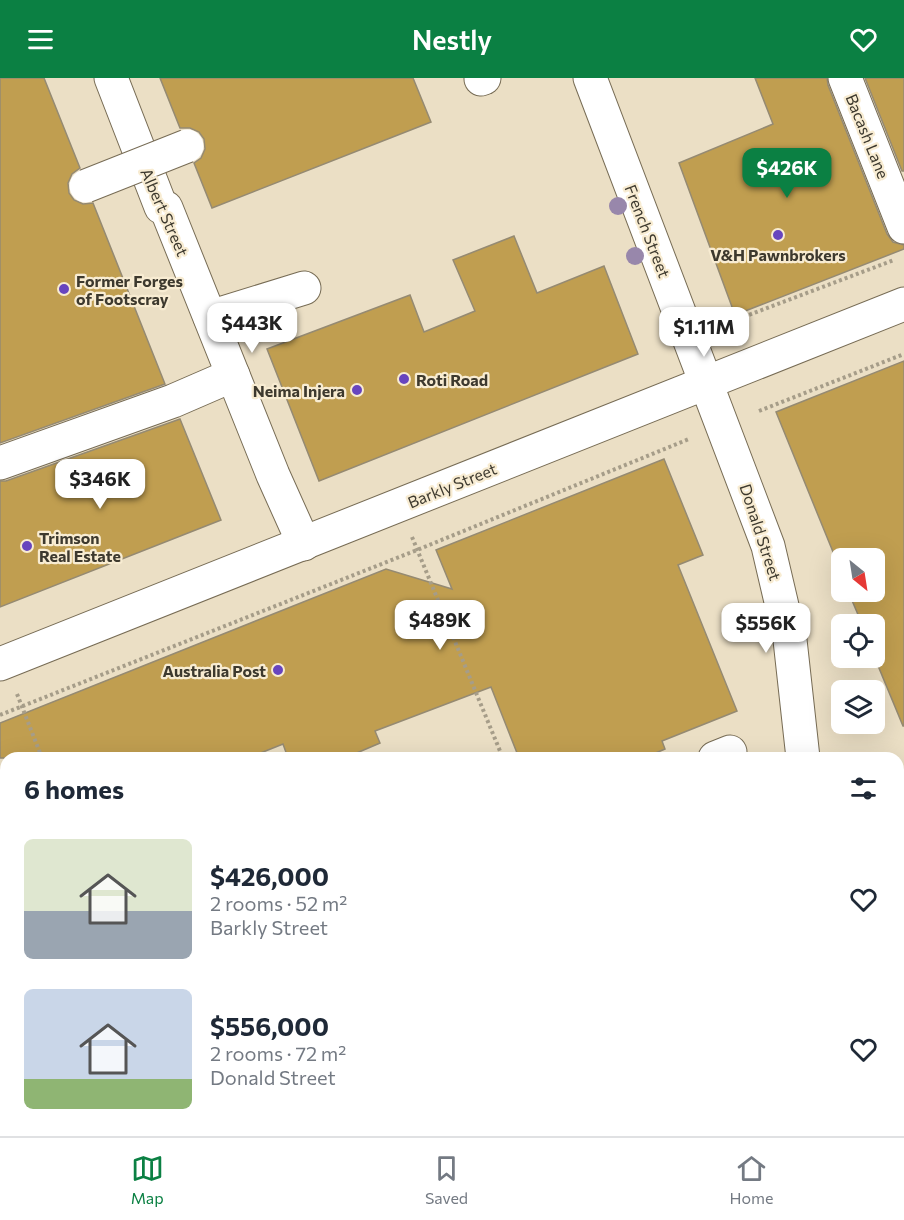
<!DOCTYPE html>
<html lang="en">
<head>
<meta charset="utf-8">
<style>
  :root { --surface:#fff; --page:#f6f6f7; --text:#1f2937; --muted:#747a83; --line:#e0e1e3; --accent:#0b8043 }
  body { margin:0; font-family:Commissioner,sans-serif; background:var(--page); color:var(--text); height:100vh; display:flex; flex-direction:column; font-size:22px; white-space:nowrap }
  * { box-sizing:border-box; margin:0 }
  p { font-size:20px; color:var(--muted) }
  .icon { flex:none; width:33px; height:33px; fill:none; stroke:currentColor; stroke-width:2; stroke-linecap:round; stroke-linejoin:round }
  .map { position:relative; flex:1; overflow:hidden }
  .details { position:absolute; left:0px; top:674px; width:904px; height:386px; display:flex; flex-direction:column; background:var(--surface); border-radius:18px 18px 0 0; box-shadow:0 6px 24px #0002 }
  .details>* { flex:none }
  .needle { width:39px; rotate:150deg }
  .tools { position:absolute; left:831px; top:470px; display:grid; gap:12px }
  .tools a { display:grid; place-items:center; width:54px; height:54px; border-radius:9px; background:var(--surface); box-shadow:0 6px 24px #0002; font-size:30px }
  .price { position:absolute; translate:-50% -51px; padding:0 14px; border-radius:12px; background:#fff; color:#222; font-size:20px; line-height:39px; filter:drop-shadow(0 2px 3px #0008) }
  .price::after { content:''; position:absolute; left:50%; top:36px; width:18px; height:14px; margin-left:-9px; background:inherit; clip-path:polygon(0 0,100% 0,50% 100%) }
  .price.active { background:var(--accent); color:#fff }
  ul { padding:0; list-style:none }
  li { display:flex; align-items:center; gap:18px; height:150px; padding:0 24px }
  li span { display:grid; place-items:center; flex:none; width:168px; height:120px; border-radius:9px; color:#555 }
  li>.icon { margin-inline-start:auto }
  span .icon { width:72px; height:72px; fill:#fffc; stroke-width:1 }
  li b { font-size:26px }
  h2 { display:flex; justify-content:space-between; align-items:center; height:72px; padding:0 24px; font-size:26px }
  header { display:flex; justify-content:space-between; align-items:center; height:78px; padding:0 24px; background:var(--accent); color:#fff; font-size:27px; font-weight:600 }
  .tab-bar { display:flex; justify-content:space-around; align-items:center; height:84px; border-top:2px solid var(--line); background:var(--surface); font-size:16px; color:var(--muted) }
  .tab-bar a { display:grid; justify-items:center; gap:3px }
  .tab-bar .active { color:var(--accent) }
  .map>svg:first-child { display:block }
</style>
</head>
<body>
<header><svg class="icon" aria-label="menu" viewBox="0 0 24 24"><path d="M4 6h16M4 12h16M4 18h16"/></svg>Nestly<svg class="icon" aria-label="heart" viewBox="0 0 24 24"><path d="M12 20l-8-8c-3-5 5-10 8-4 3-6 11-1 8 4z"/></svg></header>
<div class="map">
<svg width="904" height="1058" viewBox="0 0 904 1058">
  <rect width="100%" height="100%" fill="#ebdfc5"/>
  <!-- building -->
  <g fill="#c09e50" stroke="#958a72" stroke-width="1.5">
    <path d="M0 0H44L80 90 72 96 68 105 69 115 74 122 83 126 93 125 165 306 0 365Z"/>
    <path d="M160 0H413L431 44 212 130 194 85 201 80 205 71 204 61 199 54 190 50H180Z"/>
    <path d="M755 0H827L828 7 887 156 893 164 904 167V171L735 237 679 85 773 46Z"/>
    <path d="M865 0H904V93H902Z"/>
    <path d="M514 158 537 215 604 188 638 276 319 403 267 271 410 217 424 254 475 233 453 182Z"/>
    <path d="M904 283V648H903L874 578V546H862L848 513H874V480H842V496L776 334Z"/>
    <path d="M180 341 221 442 0 529V403H6Z"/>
    <path d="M664 381 703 477 678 487 737 633 662 663 665 671 644 680H519L491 609 375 653 380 665 345 680H288L283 666 248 680H0V645L386 491 452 511 436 472Z"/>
  </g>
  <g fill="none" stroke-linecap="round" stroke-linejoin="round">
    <!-- minor casing -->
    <g stroke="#776c55" stroke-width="35">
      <g id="minor">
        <path d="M111 0 161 129 166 130 273 397 304 466"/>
        <path d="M590 0 768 468 790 562 803 680"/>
        <path d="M845 0 904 149"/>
        <path d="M481 1 484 0"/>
        <path d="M210 239 304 210"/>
        <path d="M0 385 173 323 233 297"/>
        <path d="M0 586 904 226"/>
        <path d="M715 680 730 674"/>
        <path d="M0 904 6 907"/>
        <path d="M302 1053 312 1058"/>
        <path d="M0 1056 3 1058"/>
        <path d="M155 1058 158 1053"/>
        <path d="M357 1058 359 1053"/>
        <path d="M671 1058 673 1053"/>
        <path d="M713 1058 716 1053"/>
      </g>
    </g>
    <!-- path -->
    <g stroke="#a69d89" stroke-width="4" stroke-dasharray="3 3" stroke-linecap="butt">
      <path d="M738 241 894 182"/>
      <path d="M759 333 904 276"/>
      <path d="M412 459 500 673 501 680"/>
      <path d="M17 616 42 680"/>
      <path d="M0 637 417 472 689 361"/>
      <path d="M898 720H904"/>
      <path d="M0 855 6 858"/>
      <path d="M0 951 6 954"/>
      <path d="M208 1053 218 1058"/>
    </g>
    <!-- minor -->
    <use href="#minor" stroke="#fff" stroke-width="33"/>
    <!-- tram -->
    <g stroke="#958d7a" stroke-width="1.5">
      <path d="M0 894 6 897"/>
      <path d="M0 914 6 917"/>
      <path d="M277 1053 287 1058"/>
      <path d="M322 1053 332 1058"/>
    </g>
    <!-- minor-bridge casing -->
    <g stroke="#776c55" stroke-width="35" stroke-linecap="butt">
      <path id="minor-bridge" d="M86 108 187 68"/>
    </g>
    <!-- minor-bridge -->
    <use href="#minor-bridge" stroke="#fff" stroke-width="33"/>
  </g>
  <!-- trees -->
  <g fill="#9887ab">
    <circle cx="618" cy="128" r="9"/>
    <circle cx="635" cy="178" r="9"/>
  </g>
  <!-- markers -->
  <g fill="#6745be" stroke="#f8ecd2" stroke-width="2">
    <circle cx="778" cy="157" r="6"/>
    <circle cx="64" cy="211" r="6"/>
    <circle cx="404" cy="301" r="6"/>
    <circle cx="357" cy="312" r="6"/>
    <circle cx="27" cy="468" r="6"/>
    <circle cx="278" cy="592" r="6"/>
  </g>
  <g text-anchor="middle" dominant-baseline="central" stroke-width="4.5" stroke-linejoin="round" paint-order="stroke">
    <!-- street labels -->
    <g font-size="16" fill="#3d392e" stroke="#f8ecd2">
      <text transform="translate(868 58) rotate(68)">Bacash Lane</text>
      <text transform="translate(165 134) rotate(66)">Albert Street</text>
      <text transform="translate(648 153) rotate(69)">French Street</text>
      <text transform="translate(452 407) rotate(-22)">Barkly Street</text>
      <text transform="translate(761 454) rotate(72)">Donald Street</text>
    </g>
    <!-- poi labels -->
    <g font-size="16" font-weight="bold" fill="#3d392e" stroke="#f8ecd2" text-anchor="start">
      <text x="778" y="176" text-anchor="middle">V&amp;H Pawnbrokers</text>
      <text x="76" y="202">Former Forges<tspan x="76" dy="18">of Footscray</tspan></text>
      <text x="416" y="301">Roti Road</text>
      <text x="345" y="312" text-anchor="end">Neima Injera</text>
      <text x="39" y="459">Trimson<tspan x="39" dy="18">Real Estate</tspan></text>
      <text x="266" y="592" text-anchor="end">Australia Post</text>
    </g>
  </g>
</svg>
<div class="tools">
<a><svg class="needle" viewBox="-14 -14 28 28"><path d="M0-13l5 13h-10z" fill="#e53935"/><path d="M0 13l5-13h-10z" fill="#747a83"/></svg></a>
<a><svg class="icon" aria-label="locate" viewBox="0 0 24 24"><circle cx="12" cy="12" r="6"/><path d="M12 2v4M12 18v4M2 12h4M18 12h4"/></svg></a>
<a><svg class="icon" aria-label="layers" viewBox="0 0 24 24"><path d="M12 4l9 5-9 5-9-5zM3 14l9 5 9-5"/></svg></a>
</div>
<b class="price active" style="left:787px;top:121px">$426K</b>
<b class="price" style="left:252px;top:276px">$443K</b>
<b class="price" style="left:704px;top:280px">$1.11M</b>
<b class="price" style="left:100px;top:432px">$346K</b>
<b class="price" style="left:440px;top:573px">$489K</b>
<b class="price" style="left:766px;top:576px">$556K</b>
<section class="details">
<h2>6 homes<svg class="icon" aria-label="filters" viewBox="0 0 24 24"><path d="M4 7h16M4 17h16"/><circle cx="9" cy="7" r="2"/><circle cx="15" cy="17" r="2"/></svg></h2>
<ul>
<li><span style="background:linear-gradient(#dfe7d0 60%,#9aa5b1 0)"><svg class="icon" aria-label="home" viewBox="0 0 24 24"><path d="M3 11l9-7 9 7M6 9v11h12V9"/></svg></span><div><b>$426,000</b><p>2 rooms · 52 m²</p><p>Barkly Street</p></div><svg class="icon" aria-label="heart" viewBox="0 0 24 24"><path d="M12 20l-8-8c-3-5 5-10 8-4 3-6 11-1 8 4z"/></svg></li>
<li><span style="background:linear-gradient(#c9d6e8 75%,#8fb573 0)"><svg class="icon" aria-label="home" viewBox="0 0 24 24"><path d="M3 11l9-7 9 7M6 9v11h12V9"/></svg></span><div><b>$556,000</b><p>2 rooms · 72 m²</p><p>Donald Street</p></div><svg class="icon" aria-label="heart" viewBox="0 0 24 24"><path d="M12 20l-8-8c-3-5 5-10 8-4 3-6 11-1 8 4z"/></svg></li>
</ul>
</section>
</div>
<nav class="tab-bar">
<a class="active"><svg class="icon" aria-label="map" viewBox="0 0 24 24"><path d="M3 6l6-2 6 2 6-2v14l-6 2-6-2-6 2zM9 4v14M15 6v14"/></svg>Map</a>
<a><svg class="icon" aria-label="saved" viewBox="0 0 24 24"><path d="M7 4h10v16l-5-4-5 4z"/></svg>Saved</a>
<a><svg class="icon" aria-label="home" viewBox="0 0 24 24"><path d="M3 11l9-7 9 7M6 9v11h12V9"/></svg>Home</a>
</nav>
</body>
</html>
